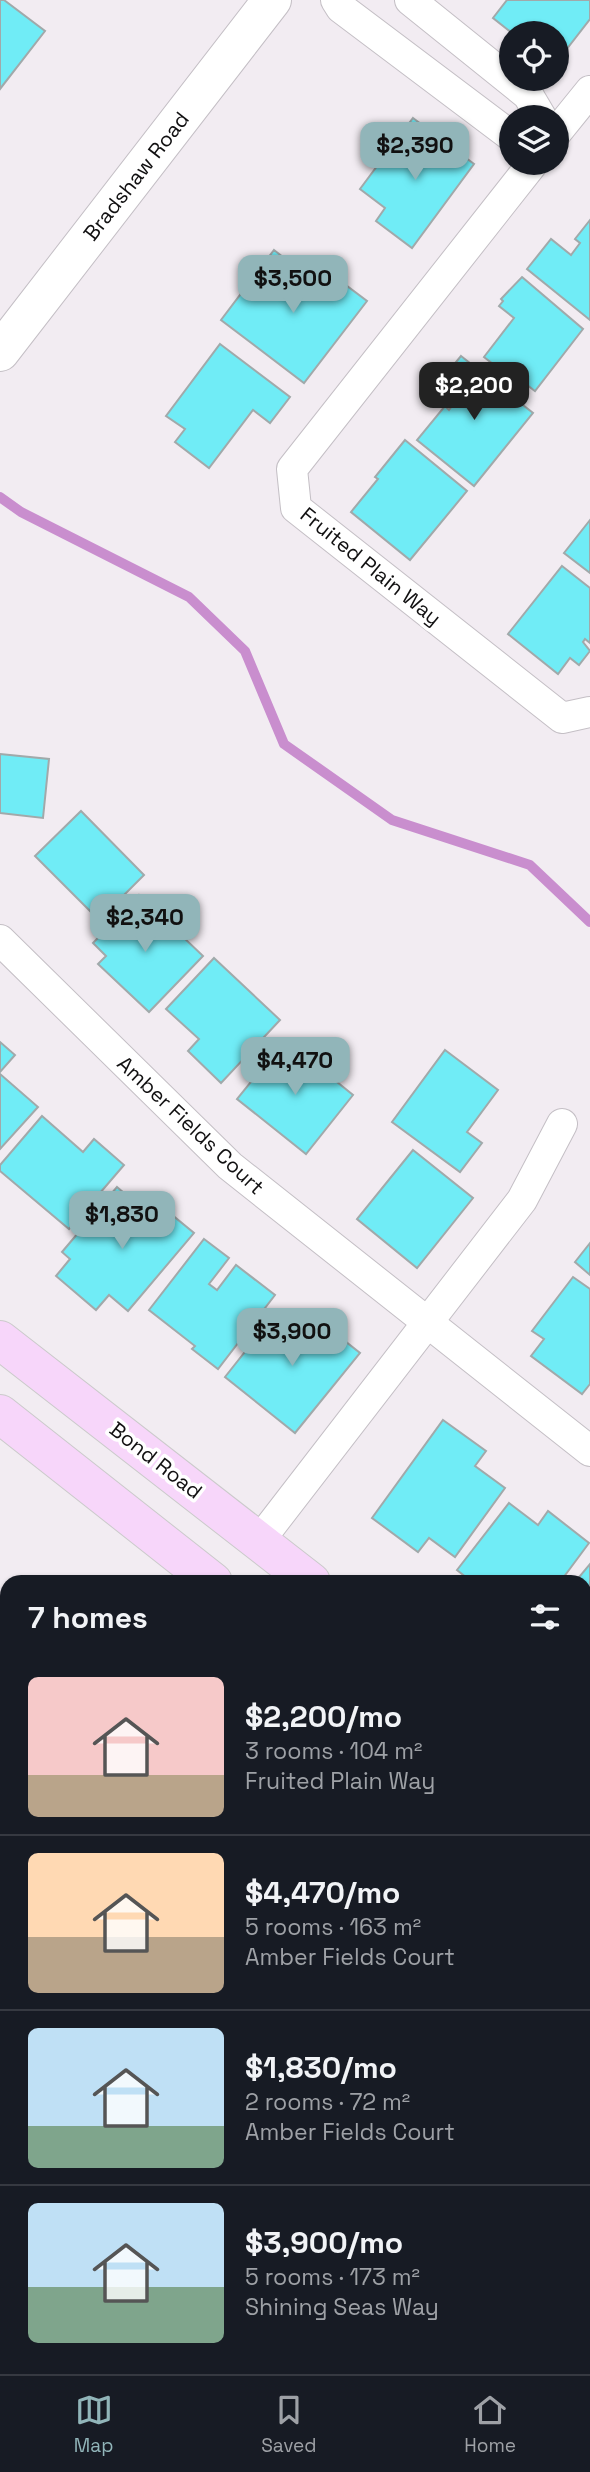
<!DOCTYPE html>
<html lang="en">
<head>
<meta charset="utf-8">
<style>
  :root { --surface:#171b24; --page:#242831; --text:#f1f3f6; --muted:#9ea1a6; --line:#363941; --accent:#91b5b9 }
  body { margin:0; font-family:"Space Grotesk",sans-serif; background:var(--page); color:var(--text); height:100vh; display:flex; flex-direction:column; font-size:26px; white-space:nowrap }
  * { box-sizing:border-box; margin:0 }
  p { font-size:23px; color:var(--muted) }
  .icon { flex:none; width:38px; height:38px; fill:none; stroke:currentColor; stroke-width:2; stroke-linecap:round; stroke-linejoin:round }
  .map { position:relative; flex:1; overflow:hidden }
  .side { position:absolute; left:0px; top:1575px; width:592px; height:800px; display:flex; flex-direction:column; background:var(--surface); border-radius:21px 21px 0 0; box-shadow:0 2px 5px #0004 }
  .side>* { flex:none }
  .tools { position:absolute; left:499px; top:21px; display:grid; gap:14px }
  .tools a { display:grid; place-items:center; width:70px; height:70px; border-radius:50%; background:var(--surface); box-shadow:0 2px 5px #0004; font-size:35px }
  .price { position:absolute; translate:-50% -60px; padding:0 16px; border-radius:14px; background:var(--accent); color:#111; font-size:23px; line-height:46px; filter:drop-shadow(0 2px 4px #0008) }
  .price::after { content:''; position:absolute; left:50%; top:42px; width:21px; height:16px; margin-left:-10px; background:inherit; clip-path:polygon(0 0,100% 0,50% 100%) }
  .price.on { background:#222; color:#fff }
  ul { padding:0; list-style:none }
  li { display:flex; align-items:center; gap:21px; height:175px; padding:0 28px }
  li+li { border-top:2px solid var(--line) }
  li span { display:grid; place-items:center; flex:none; width:196px; height:140px; border-radius:10px; color:#555 }
  li>.icon { margin-inline-start:auto }
  span .icon { width:84px; height:84px; fill:#fffc; stroke-width:1 }
  li b { font-size:30px }
  h2 { display:flex; justify-content:space-between; align-items:center; height:84px; padding:0 28px; font-size:30px }
  .tab-bar { display:flex; justify-content:space-around; align-items:center; height:98px; border-top:2px solid var(--line); background:var(--surface); font-size:19px; color:var(--muted) }
  .tab-bar a { display:grid; justify-items:center; gap:4px }
  .tab-bar .on { color:var(--accent) }
  .map>svg:first-child { display:block }
</style>
</head>
<body>
<div class="map">
<svg width="590" height="2374" viewBox="0 0 590 2374">
  <rect width="100%" height="100%" fill="#f2ecf2"/>
  <!-- green -->
  <g fill="#e8b6ed">
    <path d="M590 1996V2306L585 2313 584 2003Z"/>
    <path d="M0 2090 7 2096V2368H84L79 2374H0Z"/>
    <path d="M239 2368H542L537 2374H247Z"/>
  </g>
  <g fill="none" stroke-linecap="round" stroke-linejoin="round">
    <!-- stream -->
    <path stroke="#c98ece" stroke-width="10" d="M0 497 21 512 189 597 245 651 284 744 392 820 530 865 590 922"/>
  </g>
  <!-- building -->
  <g fill="#70ecf6" stroke="#a1a9aa" stroke-width="2">
    <path d="M0 0H4L45 31 0 89Z"/>
    <path d="M507 0H590V19L566 50 556 45V33H512L493 18Z"/>
    <path d="M413 118 474 164 412 248 376 221 385 208 360 189Z"/>
    <path d="M590 220V320L527 269 551 239 571 255 580 243 575 239Z"/>
    <path d="M274 250 325 290 335 277 367 301 304 383 221 320Z"/>
    <path d="M522 277 583 329 535 391 514 375 511 378 484 357 514 318 499 306 503 301 501 299Z"/>
    <path d="M220 344 290 397 270 423 253 410 209 468 175 442 185 429 166 416Z"/>
    <path d="M461 356 533 413 474 486 417 440 445 406 449 410 457 399 438 384Z"/>
    <path d="M405 440 467 491 410 560 351 512 378 479 375 477Z"/>
    <path d="M590 520V573L564 553Z"/>
    <path d="M562 566 590 588V643L585 639 583 642 590 651 579 665 570 658 558 674 508 634Z"/>
    <path d="M0 754 49 759 43 818 0 813Z"/>
    <path d="M81 811 144 875 99 920 35 856Z"/>
    <path d="M139 895 203 956 149 1012 98 964 106 956 93 943Z"/>
    <path d="M214 958 280 1020 221 1083 188 1051 199 1039 166 1009Z"/>
    <path d="M285 1040 353 1095 306 1154 237 1099Z"/>
    <path d="M0 1042 15 1055 0 1072Z"/>
    <path d="M445 1050 498 1090 467 1132 482 1143 460 1172 392 1122Z"/>
    <path d="M0 1074 38 1107 0 1149Z"/>
    <path d="M42 1116 83 1152 94 1139 124 1165 69 1229 0 1171V1165Z"/>
    <path d="M413 1150 473 1198 417 1268 357 1219Z"/>
    <path d="M117 1187 146 1212 155 1201 194 1233 128 1311 109 1295 96 1310 56 1276 70 1259 62 1252Z"/>
    <path d="M204 1239 229 1258 209 1284 217 1290 236 1265 275 1295 218 1369 192 1349 195 1346 149 1310Z"/>
    <path d="M590 1243V1275L575 1262Z"/>
    <path d="M573 1277 590 1289V1384L582 1394 531 1356 544 1339 532 1331Z"/>
    <path d="M278 1310 306 1333 317 1319 360 1353 295 1433 225 1377Z"/>
    <path d="M443 1420 486 1451 475 1466 505 1488 455 1557 429 1538 418 1552 372 1518Z"/>
    <path d="M509 1503 538 1525 548 1511 589 1543 560 1582H472L457 1570Z"/>
    <path d="M590 1564V1653L584 1649V1582H575Z"/>
  </g>
  <g fill="none" stroke-linecap="round" stroke-linejoin="round">
    <!-- service casing -->
    <g stroke="#c4bfc5" stroke-width="16">
      <g id="service">
        <path d="M584 1838 590 1832"/>
        <path d="M139 2374 144 2368"/>
      </g>
    </g>
    <!-- minor casing -->
    <g stroke="#c4bfc5" stroke-width="32">
      <g id="minor">
        <path d="M336 0 341 8 511 136"/>
        <path d="M410 0 528 95 541 117"/>
        <path d="M556 133 590 91"/>
        <path d="M533 163 292 469 296 508 562 718 590 712"/>
        <path d="M0 940 230 1166 590 1451"/>
        <path d="M259 1541 522 1200 562 1124"/>
      </g>
    </g>
    <!-- secondary casing -->
    <g stroke="#c4bfc5" stroke-width="40">
      <path id="secondary" d="M0 352 272 0"/>
    </g>
    <!-- primary casing -->
    <g stroke="#cbcacb" stroke-width="40">
      <g id="primary">
        <path d="M0 1340 311 1582"/>
        <path d="M0 1414 213 1582"/>
        <path d="M584 1803 590 1808"/>
        <path d="M584 1879 590 1883"/>
      </g>
    </g>
    <!-- service -->
    <use href="#service" stroke="#fff" stroke-width="14"/>
    <!-- minor -->
    <use href="#minor" stroke="#fff" stroke-width="30"/>
    <!-- secondary -->
    <use href="#secondary" stroke="#fff" stroke-width="38"/>
    <!-- primary -->
    <use href="#primary" stroke="#f7d6fa" stroke-width="38"/>
  </g>
  <g text-anchor="middle" dominant-baseline="central" stroke-width="7" stroke-linejoin="round" paint-order="stroke">
    <!-- street labels -->
    <g font-size="21" fill="#111011" stroke="#fff">
      <text transform="translate(136 176) rotate(-52)">Bradshaw Road</text>
      <text transform="translate(371 566) rotate(39)">Fruited Plain Way</text>
      <text transform="translate(191 1125) rotate(43)">Amber Fields Court</text>
      <text transform="translate(156 1460) rotate(38)">Bond Road</text>
    </g>
  </g>
</svg>
<div class="tools">
<a><svg class="icon" aria-label="locate" viewBox="0 0 24 24"><circle cx="12" cy="12" r="6"/><path d="M12 2v4M12 18v4M2 12h4M18 12h4"/></svg></a>
<a><svg class="icon" aria-label="layers" viewBox="0 0 24 24"><path d="M12 4l9 5-9 5-9-5zM3 14l9 5 9-5"/></svg></a>
</div>
<b class="price" style="left:415px;top:182px">$2,390</b>
<b class="price" style="left:293px;top:315px">$3,500</b>
<b class="price on" style="left:474px;top:422px">$2,200</b>
<b class="price" style="left:145px;top:954px">$2,340</b>
<b class="price" style="left:295px;top:1097px">$4,470</b>
<b class="price" style="left:122px;top:1251px">$1,830</b>
<b class="price" style="left:292px;top:1368px">$3,900</b>
<section class="side">
<h2>7 homes<svg class="icon" aria-label="filters" viewBox="0 0 24 24"><path d="M4 7h16M4 17h16"/><circle cx="9" cy="7" r="2"/><circle cx="15" cy="17" r="2"/></svg></h2>
<ul>
<li><span style="background:linear-gradient(#f6c9c9 70%,#b9a48a 0)"><svg class="icon" aria-label="home" viewBox="0 0 24 24"><path d="M3 11l9-7 9 7M6 9v11h12V9"/></svg></span><div><b>$2,200/mo</b><p>3 rooms · 104 m²</p><p>Fruited Plain Way</p></div></li>
<li><span style="background:linear-gradient(#ffd9b3 60%,#b9a48a 0)"><svg class="icon" aria-label="home" viewBox="0 0 24 24"><path d="M3 11l9-7 9 7M6 9v11h12V9"/></svg></span><div><b>$4,470/mo</b><p>5 rooms · 163 m²</p><p>Amber Fields Court</p></div></li>
<li><span style="background:linear-gradient(#bfe0f5 70%,#7fa58c 0)"><svg class="icon" aria-label="home" viewBox="0 0 24 24"><path d="M3 11l9-7 9 7M6 9v11h12V9"/></svg></span><div><b>$1,830/mo</b><p>2 rooms · 72 m²</p><p>Amber Fields Court</p></div></li>
<li><span style="background:linear-gradient(#bfe0f5 60%,#7fa58c 0)"><svg class="icon" aria-label="home" viewBox="0 0 24 24"><path d="M3 11l9-7 9 7M6 9v11h12V9"/></svg></span><div><b>$3,900/mo</b><p>5 rooms · 173 m²</p><p>Shining Seas Way</p></div></li>
</ul>
</section>
</div>
<nav class="tab-bar">
<a class="on"><svg class="icon" aria-label="map" viewBox="0 0 24 24"><path d="M3 6l6-2 6 2 6-2v14l-6 2-6-2-6 2zM9 4v14M15 6v14"/></svg>Map</a>
<a><svg class="icon" aria-label="saved" viewBox="0 0 24 24"><path d="M7 4h10v16l-5-4-5 4z"/></svg>Saved</a>
<a><svg class="icon" aria-label="home" viewBox="0 0 24 24"><path d="M3 11l9-7 9 7M6 9v11h12V9"/></svg>Home</a>
</nav>
</body>
</html>
